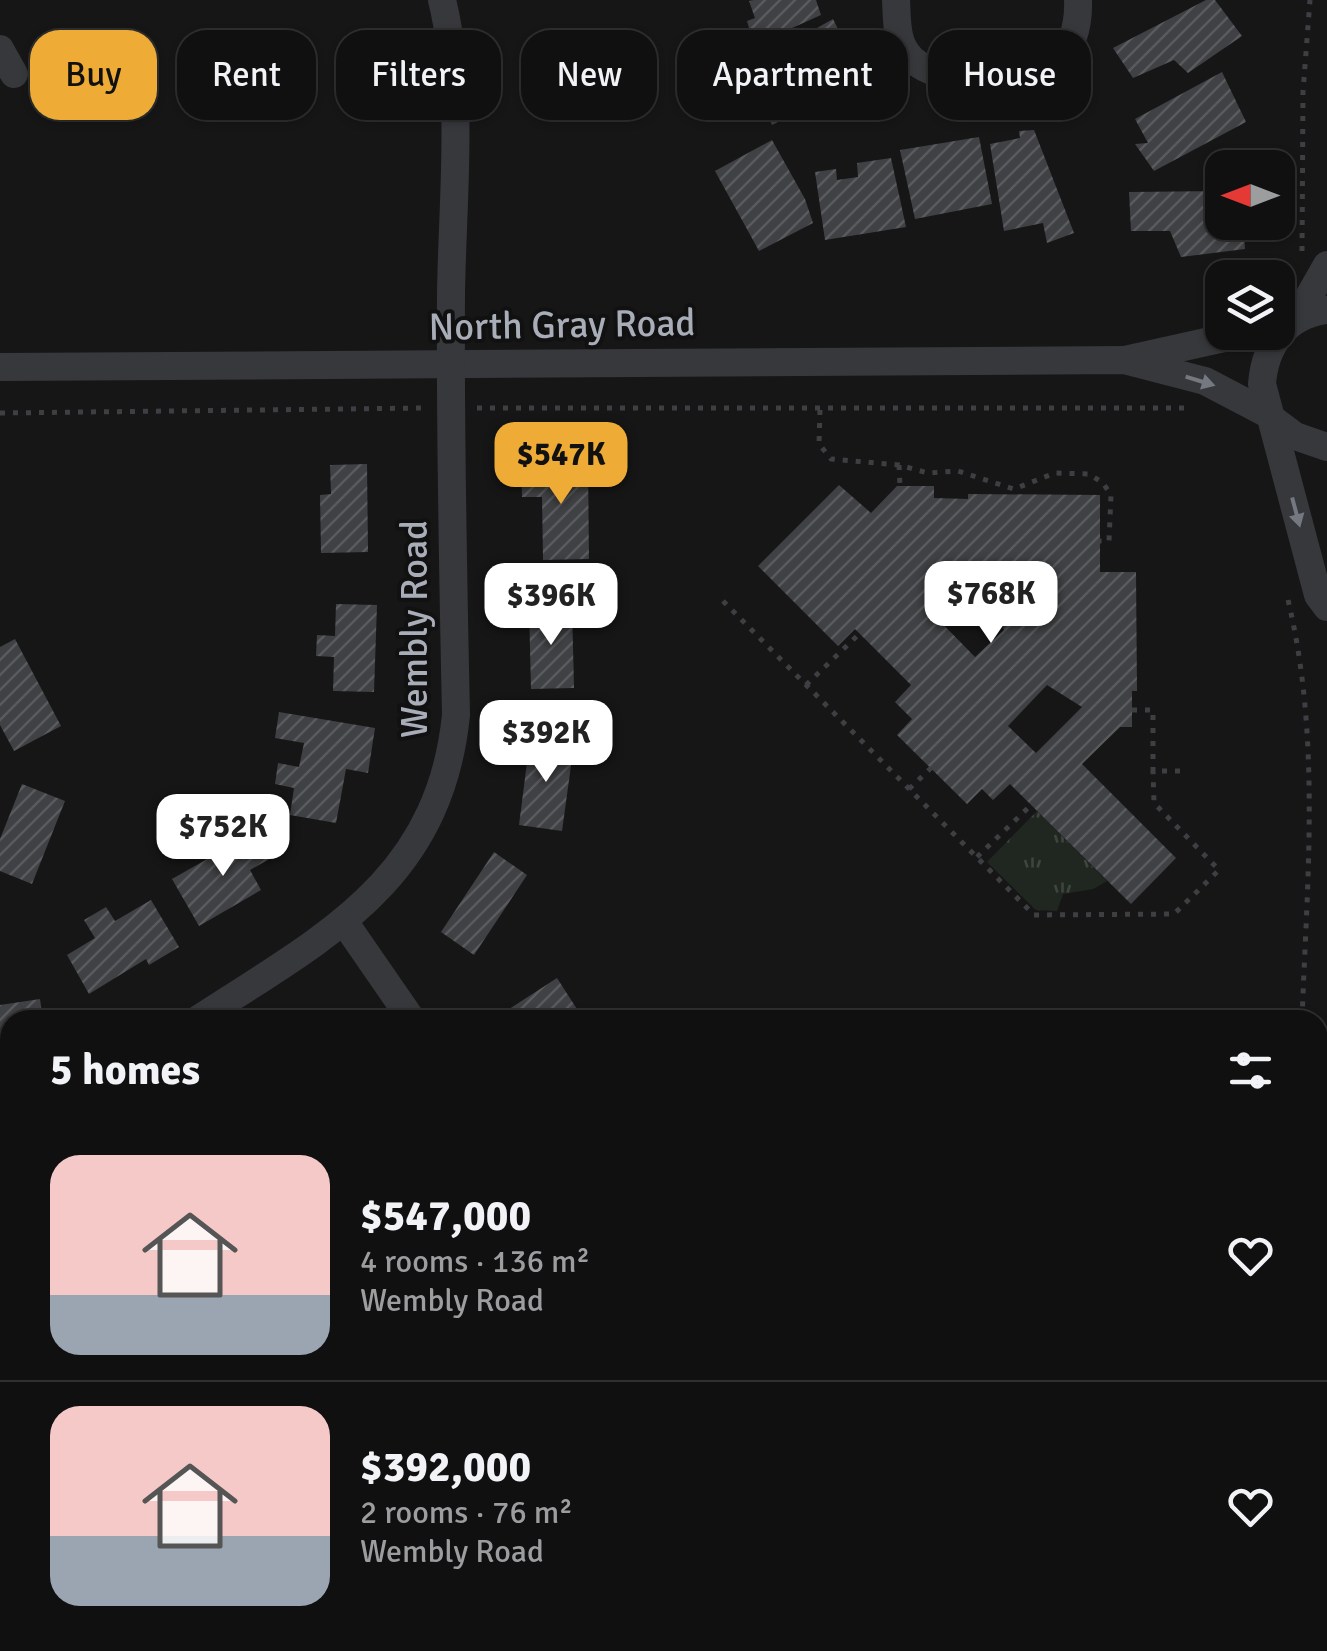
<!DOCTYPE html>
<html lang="en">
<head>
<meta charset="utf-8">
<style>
  :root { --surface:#101011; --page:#1e1e1f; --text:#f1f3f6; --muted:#9c9d9f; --line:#303031; --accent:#eeac37 }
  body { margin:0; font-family:Signika,sans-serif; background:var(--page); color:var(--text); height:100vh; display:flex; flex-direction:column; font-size:38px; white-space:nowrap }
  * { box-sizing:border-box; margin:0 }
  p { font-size:32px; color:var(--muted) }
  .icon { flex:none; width:55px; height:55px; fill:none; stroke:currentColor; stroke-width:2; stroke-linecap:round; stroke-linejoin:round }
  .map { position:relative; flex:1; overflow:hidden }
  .details { position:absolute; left:0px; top:1010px; width:1328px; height:642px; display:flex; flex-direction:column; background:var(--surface); border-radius:30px 30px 0 0; box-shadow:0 2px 8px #0004,0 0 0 2px var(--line) }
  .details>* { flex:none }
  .hud { position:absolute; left:30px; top:30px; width:1268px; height:90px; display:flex; gap:20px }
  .needle { width:65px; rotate:270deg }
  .buttons { position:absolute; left:1205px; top:150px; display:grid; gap:20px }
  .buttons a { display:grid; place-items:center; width:90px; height:90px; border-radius:20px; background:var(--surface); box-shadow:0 2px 8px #0004,0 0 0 2px var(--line); font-size:50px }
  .price { position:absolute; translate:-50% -85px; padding:0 22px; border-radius:20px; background:#fff; color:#222; font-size:32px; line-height:65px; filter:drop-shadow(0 2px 5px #0008) }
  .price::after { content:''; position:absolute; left:50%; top:60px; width:30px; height:22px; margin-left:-15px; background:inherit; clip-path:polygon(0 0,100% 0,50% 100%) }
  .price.current { background:var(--accent); color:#111 }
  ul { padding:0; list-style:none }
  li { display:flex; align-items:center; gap:30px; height:250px; padding:0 50px }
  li+li { border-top:2px solid var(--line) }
  li span { display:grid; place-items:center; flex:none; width:280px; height:200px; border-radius:30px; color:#555 }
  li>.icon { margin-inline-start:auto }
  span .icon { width:120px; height:120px; fill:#fffc; stroke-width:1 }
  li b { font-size:42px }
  h2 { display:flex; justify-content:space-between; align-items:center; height:120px; padding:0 50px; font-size:42px }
  .pill { padding:0 35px; border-radius:30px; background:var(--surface); box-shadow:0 2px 8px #0004,0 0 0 2px var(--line); font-size:35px; line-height:90px }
  .pill.current { background:var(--accent); color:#111 }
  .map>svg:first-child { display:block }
</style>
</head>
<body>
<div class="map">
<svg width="1327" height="1651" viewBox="0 0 1327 1651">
  <defs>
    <pattern id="park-tufts" width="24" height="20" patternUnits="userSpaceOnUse" patternTransform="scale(2.5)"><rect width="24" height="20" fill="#202720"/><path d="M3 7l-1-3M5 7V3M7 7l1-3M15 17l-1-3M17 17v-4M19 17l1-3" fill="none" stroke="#3e443e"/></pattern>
    <pattern id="building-hatch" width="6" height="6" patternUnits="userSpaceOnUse" patternTransform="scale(2.5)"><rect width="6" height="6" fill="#404144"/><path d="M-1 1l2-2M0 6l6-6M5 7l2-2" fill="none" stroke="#595a5d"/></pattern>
  </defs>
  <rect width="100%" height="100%" fill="#161617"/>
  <!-- park -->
  <path fill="url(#park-tufts)" d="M1037 811 1107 881 1093 889 1063 894 1057 911 1036 910 987 862Z"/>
  <!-- building -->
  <g fill="url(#building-hatch)" fill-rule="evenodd">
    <path d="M754 0H816L821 15 754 45 747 21 755 18 749 1Z"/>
    <path d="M1206 0H1215L1242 36 1188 73 1174 60 1133 78 1113 48Z"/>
    <path d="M833 19 847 47 824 67 837 90 772 125 756 89 741 95 732 76Z"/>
    <path d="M1222 72 1246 122 1154 171 1135 144 1148 143 1135 119Z"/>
    <path d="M1034 130 1074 233 1047 243 1043 223 1004 231 990 144 1020 138 1019 131Z"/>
    <path d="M979 137 992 204 915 219 900 150Z"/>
    <path d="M772 140 805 199 813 223 759 251 715 171Z"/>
    <path d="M891 158 906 227 825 240 815 172 836 169 837 180 858 177 857 163Z"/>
    <path d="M1222 191V222H1243L1245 249 1181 257 1170 231H1131L1129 192Z"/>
    <path d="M554 461V476H565V461H588L589 559 543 560 542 497H522L521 462Z"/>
    <path d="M367 464 368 552 321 553 320 495 331 494 330 465Z"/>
    <path d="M839 485 871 513 897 486H934V498L968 499V494L1100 495V572H1136L1137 691H1132V727H1120L1082 764 1176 858 1131 904 1010 784 993 800 982 789 967 804 897 735 912 719 895 702 911 685 855 629 838 646 758 566ZM967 563H983V609H994L1004 630 975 657 928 609 967 569ZM1047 685 1082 707 1036 753 1008 726Z"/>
    <path d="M336 604 377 605 374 692 333 691 334 657 316 656 317 635 335 636Z"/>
    <path d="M572 606 574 688 531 689 529 607Z"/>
    <path d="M15 639 61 726 14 751 0 725V647Z"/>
    <path d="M279 712 375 728 368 773 346 769 336 823 290 815 294 788 275 784 278 763 299 767 304 743 275 738Z"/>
    <path d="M530 739 574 744 562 831 519 825Z"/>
    <path d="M22 784 65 801 32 884 0 871V839Z"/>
    <path d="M258 830 273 857 250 870 261 890 199 926 172 879Z"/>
    <path d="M494 852 527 875 474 955 441 932Z"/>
    <path d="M151 900 179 947 149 965 146 959 89 994 67 955 95 938 84 920 106 907 115 921Z"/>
    <path d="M557 978 584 1020H492Z"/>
    <path d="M40 999 43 1020H10V1046L0 1047V1005Z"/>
    <path d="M10 1226V1264L0 1267V1228Z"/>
    <path d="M7 1581 10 1644 0 1651V1588Z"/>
    <path d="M219 1642H263L260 1651H216Z"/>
    <path d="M462 1642H528L520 1651H454Z"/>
    <path d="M699 1642H736L759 1650 696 1651Z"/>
  </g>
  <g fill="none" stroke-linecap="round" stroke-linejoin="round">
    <!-- path -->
    <g stroke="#3d3f43" stroke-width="5" stroke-dasharray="5 8" stroke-linecap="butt">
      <path d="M1302 251 1303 92 1310 0"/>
      <path d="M477 408H1191"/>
      <path d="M820 410 819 444 831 459 899 465 928 473 958 471 1014 489 1055 473 1089 474 1103 483 1111 495 1109 541H1100"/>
      <path d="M0 413 426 408"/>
      <path d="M899 465 900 486"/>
      <path d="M1288 600C1321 737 1307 881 1302 1020"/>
      <path d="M723 601 1034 915 1174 914 1219 870 1154 803 1153 771"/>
      <path d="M806 685 859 634"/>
      <path d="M1132 710H1153V771H1182"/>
      <path d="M909 789 931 768"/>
      <path d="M977 857 1031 805"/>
      <path d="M1300 1642V1651"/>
    </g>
    <!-- minor -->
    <g stroke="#37383c" stroke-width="28">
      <path d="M896 0C897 17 896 38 906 52 928 86 1018 88 1050 68 1072 55 1079 24 1078 0"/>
      <path d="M0 49 14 74"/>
      <path d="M1327 310C1286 315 1265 345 1262 384L1318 595 1327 607"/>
      <path d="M1296 319 1327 265"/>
      <path d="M1125 360 1251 332"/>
      <path d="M0 367 1124 360 1205 381 1270 415"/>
      <path d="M1271 418 1295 436 1327 447"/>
      <path d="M345 923 412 1020"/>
      <path d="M197 1020C324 937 439 882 456 715 453 576 450 436 451 296 452 200 465 94 442 0"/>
      <path d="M0 1146 10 1143"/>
      <path d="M1318 1419H1327"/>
      <path d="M104 1651 112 1642"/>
      <path d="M616 1651 620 1642"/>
    </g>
  </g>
  <!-- one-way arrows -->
  <defs><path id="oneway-solid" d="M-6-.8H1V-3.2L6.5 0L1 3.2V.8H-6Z" transform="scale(2.5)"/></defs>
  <g fill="#757880">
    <use href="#oneway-solid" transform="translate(1200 381) rotate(17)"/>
    <use href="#oneway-solid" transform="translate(1296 512) rotate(75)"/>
  </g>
  <g text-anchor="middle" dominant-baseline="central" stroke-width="8" stroke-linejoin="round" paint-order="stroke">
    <!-- street labels -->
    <g font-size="38" fill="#a8adb7" stroke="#111112">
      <text transform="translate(562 325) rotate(-1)">North Gray Road</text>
      <text transform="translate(414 629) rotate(-90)">Wembly Road</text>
    </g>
  </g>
</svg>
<div class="buttons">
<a><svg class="needle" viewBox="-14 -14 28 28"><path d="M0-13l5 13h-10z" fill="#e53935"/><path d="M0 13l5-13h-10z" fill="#9c9d9f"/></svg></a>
<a><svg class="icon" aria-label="layers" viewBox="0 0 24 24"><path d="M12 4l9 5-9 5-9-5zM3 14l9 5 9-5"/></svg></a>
</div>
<b class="price current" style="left:561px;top:507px">$547K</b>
<b class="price" style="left:991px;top:646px">$768K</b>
<b class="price" style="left:551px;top:648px">$396K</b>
<b class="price" style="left:546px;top:785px">$392K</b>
<b class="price" style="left:223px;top:879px">$752K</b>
<div class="hud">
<a class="pill current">Buy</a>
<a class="pill">Rent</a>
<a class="pill">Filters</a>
<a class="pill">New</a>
<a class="pill">Apartment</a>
<a class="pill">House</a>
</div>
<section class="details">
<h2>5 homes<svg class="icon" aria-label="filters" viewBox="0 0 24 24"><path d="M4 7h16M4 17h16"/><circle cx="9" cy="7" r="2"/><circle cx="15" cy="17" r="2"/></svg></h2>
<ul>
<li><span style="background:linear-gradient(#f6c9c9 70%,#9aa5b1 0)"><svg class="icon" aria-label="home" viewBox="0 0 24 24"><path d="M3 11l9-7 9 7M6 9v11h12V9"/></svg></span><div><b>$547,000</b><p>4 rooms · 136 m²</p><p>Wembly Road</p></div><svg class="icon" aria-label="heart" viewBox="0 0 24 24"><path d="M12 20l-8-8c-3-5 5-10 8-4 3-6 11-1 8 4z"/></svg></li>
<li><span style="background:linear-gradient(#f6c9c9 65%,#9aa5b1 0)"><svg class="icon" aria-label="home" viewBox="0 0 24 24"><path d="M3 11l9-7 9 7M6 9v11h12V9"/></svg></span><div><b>$392,000</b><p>2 rooms · 76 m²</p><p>Wembly Road</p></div><svg class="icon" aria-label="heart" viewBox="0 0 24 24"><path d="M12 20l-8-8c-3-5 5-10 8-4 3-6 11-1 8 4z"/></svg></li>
</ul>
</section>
</div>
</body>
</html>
